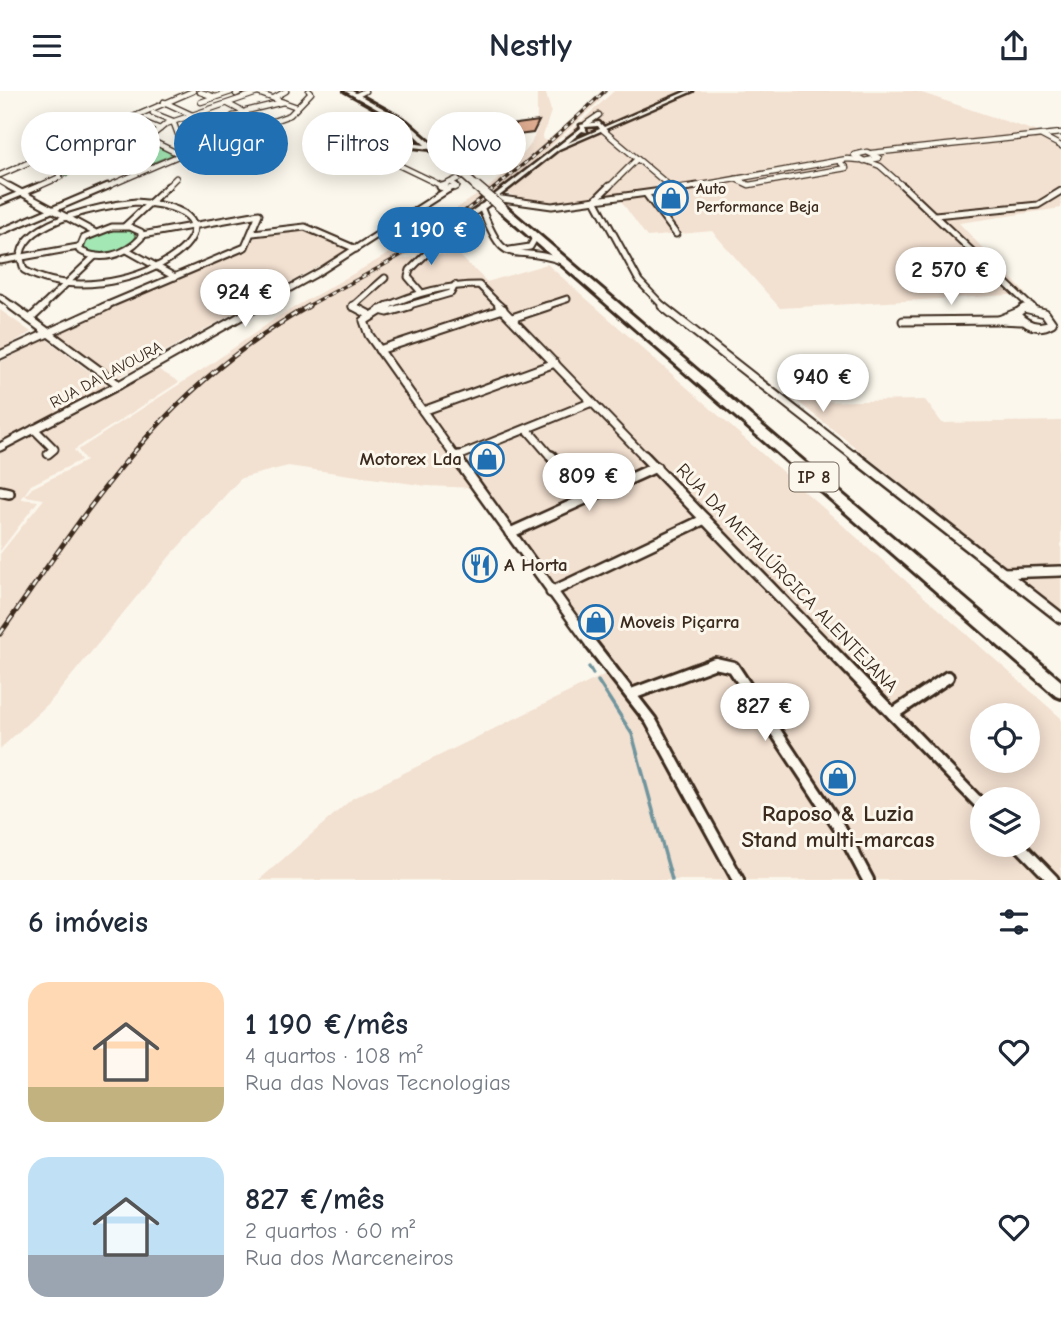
<!DOCTYPE html>
<html lang="pt">
<head>
<meta charset="utf-8">
<style>
  :root { --surface:#fff; --page:#f2f2f3; --text:#1f2937; --muted:#747a83; --accent:#1f6fb2 }
  body { margin:0; font-family:"Comic Neue",sans-serif; background:var(--page); color:var(--text); height:100vh; display:flex; flex-direction:column; font-size:26px; white-space:nowrap }
  * { box-sizing:border-box; margin:0 }
  p { font-size:23px; color:var(--muted) }
  .icon { flex:none; width:38px; height:38px; fill:none; stroke:currentColor; stroke-width:2; stroke-linecap:round; stroke-linejoin:round }
  .map { position:relative; height:789px; overflow:hidden }
  .panel { display:flex; flex-direction:column; background:var(--surface); flex:1 }
  .panel>* { flex:none }
  .banner { position:absolute; left:21px; top:21px; width:700px; height:63px; display:flex; gap:14px }
  .fabs { position:absolute; left:970px; top:612px; display:grid; gap:14px }
  .fabs a { display:grid; place-items:center; width:70px; height:70px; border-radius:50%; background:var(--surface); box-shadow:0 4px 18px #0003; font-size:35px }
  .price { position:absolute; translate:-50% -60px; padding:0 16px; border-radius:24px; background:#fff; color:#222; font-size:23px; line-height:46px; filter:drop-shadow(0 2px 4px #0008) }
  .price::after { content:''; position:absolute; left:50%; top:42px; width:21px; height:16px; margin-left:-10px; background:inherit; clip-path:polygon(0 0,100% 0,50% 100%) }
  .price.current { background:var(--accent); color:#fff }
  ul { padding:0; list-style:none }
  li { display:flex; align-items:center; gap:21px; height:175px; padding:0 28px }
  li span { display:grid; place-items:center; flex:none; width:196px; height:140px; border-radius:21px; color:#555 }
  li>.icon { margin-inline-start:auto }
  span .icon { width:84px; height:84px; fill:#fffc; stroke-width:1 }
  li b { font-size:30px }
  h2 { display:flex; justify-content:space-between; align-items:center; height:84px; padding:0 28px; font-size:30px }
  .chip { padding:0 24px; border-radius:32px; background:var(--surface); box-shadow:0 4px 18px #0003; font-size:24px; line-height:63px }
  .chip.current { background:var(--accent); color:#fff }
  header { display:flex; justify-content:space-between; align-items:center; height:91px; padding:0 28px; background:var(--surface); font-size:32px; font-weight:800 }
  .map>svg:first-child { display:block }
</style>
</head>
<body>
<header><svg class="icon" aria-label="menu" viewBox="0 0 24 24"><path d="M4 6h16M4 12h16M4 18h16"/></svg>Nestly<svg class="icon" aria-label="share" viewBox="0 0 24 24"><path d="M12 15V3M7 8l5-5 5 5M5 13v7h14v-7"/></svg></header>
<div class="map">
<svg width="1061" height="789" viewBox="0 0 1061 789">
  <rect width="100%" height="100%" fill="#fbf7ec"/>
  <filter id="ink" filterUnits="userSpaceOnUse"><feTurbulence type="fractalNoise" baseFrequency=".0143" numOctaves="2"/><feDisplacementMap in="SourceGraphic" scale="14" xChannelSelector="R" yChannelSelector="G"/><feConvolveMatrix kernelMatrix="1 2 1 2 8 2 1 2 1" color-interpolation-filters="sRGB"/></filter>
  <g filter="url(#ink)">
    <!-- built -->
    <g fill="#f2e0d0" fill-rule="evenodd">
      <path d="M537 0H545L551 20 542 48 547 50 596 8 601 9 525 79 401 168 436 163 460 165 487 191 547 173 1061 627V789H259L353 707 612 580 477 397 427 395 288 375 241 387 170 465 50 611 0 658V463L44 408 25 405 32 397 86 370 78 359 211 273 279 225 383 166 489 96 517 71 531 53 540 31H537ZM982 625H1027V670H982ZM982 709H1027V754H982Z"/>
      <path d="M614 0H916L1061 49V117L959 132 1026 203 780 217 712 140 647 146 618 106 549 114 504 102Z"/>
      <path d="M301 137 350 158 117 287 54 242 248 158 255 146 262 142Z"/>
      <path d="M0 219 31 241 0 259Z"/>
      <path d="M46 248 110 296 0 353V271Z"/>
      <path d="M156 277 179 291 74 359 81 369 31 394 21 408 38 410 0 460V360Z"/>
      <path d="M925 309 942 332 1061 330V522L1019 489 1017 484 798 311Z"/>
    </g>
    <!-- green -->
    <g fill="#a3e8b4" stroke="#6f8969" stroke-width="2">
      <path d="M147 49 175 63 148 74 121 57Z"/>
      <path d="M98 66 109 73 88 83 79 80 65 85 62 76Z"/>
      <path d="M116 137 134 141 136 148C124 161 101 166 85 158L83 155 87 147Z"/>
    </g>
    <g fill="none" stroke-linecap="round" stroke-linejoin="round">
      <!-- stream-far1 -->
      <path stroke="#70959e" stroke-width="2" d="M6 79 151 16"/>
      <!-- stream -->
      <g stroke="#70959e" stroke-width="3.5">
        <path d="M589 576 593 583"/>
        <path d="M598 590 632 643 672 789"/>
      </g>
    </g>
    <!-- building -->
    <path fill="#deac90" stroke="#3b2a1e" stroke-width="2" d="M539 30 533 42 478 49 472 39Z"/>
    <g fill="none" stroke-linecap="round" stroke-linejoin="round">
      <!-- minor-far4 casing -->
      <g stroke="#3b2a1e" stroke-width="7">
        <g id="minor-far4">
          <path d="M200 1 215 6"/>
          <path d="M258 2 297 16"/>
          <path d="M236 3 242 0"/>
          <path d="M357 4 365 0"/>
          <path d="M274 7 286 0"/>
          <path d="M164 11 203 29 208 52"/>
          <path d="M201 11 231 1"/>
          <path d="M246 20 283 11"/>
          <path d="M153 22 173 30 179 46 202 55"/>
          <path d="M136 28 160 38"/>
          <path d="M586 33 599 24"/>
          <path d="M121 35 179 63"/>
          <path d="M603 39 672 97"/>
          <path d="M240 42 290 24 311 2 309 0"/>
          <path d="M1042 45 1061 55"/>
          <path d="M384 57V67L440 94"/>
          <path d="M867 61 879 67 864 70 854 64Z"/>
          <path d="M872 62 1061 42"/>
          <path d="M867 70 880 75 905 97"/>
          <path d="M0 84 193 0"/>
          <path d="M736 88 749 94 846 77 839 70"/>
          <path d="M0 90 12 97"/>
          <path d="M451 91 486 74"/>
          <path d="M35 97 60 86 57 78 60 75 149 47 166 33 263 0"/>
          <path d="M104 97 208 52 242 53 233 25 247 23 228 13"/>
          <path d="M166 97 176 87"/>
          <path d="M443 97 440 96 451 91 457 96 455 97"/>
          <path d="M608 97 637 68"/>
          <path d="M685 97 847 68 860 69"/>
        </g>
      </g>
      <!-- minor-far3 casing -->
      <g stroke="#3b2a1e" stroke-width="9">
        <g id="minor-far3">
          <path d="M9 95 94 141"/>
          <path d="M443 95 440 96 449 98 456 95"/>
          <path d="M670 95 675 99"/>
          <path d="M903 95 1031 216"/>
          <path d="M646 103 676 143"/>
          <path d="M595 109 639 190 664 216"/>
          <path d="M595 109 609 95"/>
          <path d="M0 111 39 95"/>
          <path d="M136 111C282 121 116 231 24 179 23 175 20 167 21 163 26 128 108 114 136 111Z"/>
          <path d="M481 116C507 183 510 151 561 170"/>
          <path d="M935 124 1038 114 1061 100"/>
          <path d="M125 135 168 95"/>
          <path d="M112 136H130L141 141V147C125 164 100 172 79 159L84 147Z"/>
          <path d="M0 141 108 95"/>
          <path d="M253 142 305 136 356 158"/>
          <path d="M127 159 175 186"/>
          <path d="M510 159 530 156 534 149 532 142"/>
          <path d="M0 170 78 156"/>
          <path d="M420 200 408 186 410 179 452 137 495 107 552 115 698 95"/>
          <path d="M0 206 14 216"/>
          <path d="M42 216 95 165"/>
          <path d="M103 216 245 156 259 123 142 144"/>
          <path d="M256 216 319 181 449 98"/>
          <path d="M352 216 385 187"/>
          <path d="M385 216C415 202 445 194 479 194L501 216"/>
          <path d="M403 216 451 202 455 194"/>
          <path d="M543 216 567 208"/>
        </g>
      </g>
      <!-- minor-far2 casing -->
      <g stroke="#3b2a1e" stroke-width="11">
        <g id="minor-far2">
          <path d="M12 215 119 294"/>
          <path d="M353 215 370 224"/>
          <path d="M388 215 364 230 369 244 456 367"/>
          <path d="M499 215 646 367"/>
          <path d="M662 215 856 367"/>
          <path d="M1030 215 1032 217"/>
          <path d="M1024 217 1045 222 1052 232C1038 240 1026 234 1016 223Z"/>
          <path d="M380 219 388 221 409 215"/>
          <path d="M1016 222 999 229 1021 230"/>
          <path d="M512 227 548 215"/>
          <path d="M30 228 44 215"/>
          <path d="M903 230 999 229"/>
          <path d="M379 259 503 218"/>
          <path d="M0 264 107 215"/>
          <path d="M423 320 555 272"/>
          <path d="M34 338 54 358 48 363"/>
          <path d="M527 338 552 367"/>
          <path d="M0 356 119 294 259 215"/>
          <path d="M456 366 592 311"/>
        </g>
      </g>
      <!-- minor-far1 casing -->
      <g stroke="#3b2a1e" stroke-width="14">
        <g id="minor-far1">
          <path d="M455 365 592 555"/>
          <path d="M551 365 588 407"/>
          <path d="M644 365 827 555"/>
          <path d="M854 365 1061 527"/>
          <path d="M456 366 459 365"/>
          <path d="M0 400 9 402"/>
          <path d="M510 442 656 376"/>
          <path d="M1003 482 1061 480"/>
          <path d="M551 501 705 428"/>
        </g>
      </g>
      <!-- minor casing -->
      <g stroke="#3b2a1e" stroke-width="16">
        <g id="minor">
          <path d="M591 553 651 630 738 789"/>
          <path d="M825 553 982 715"/>
          <path d="M632 603 715 572 733 576 844 744 868 789"/>
          <path d="M893 623 948 586"/>
          <path d="M1019 754 1053 789"/>
        </g>
      </g>
      <!-- tertiary casing -->
      <g stroke="#3b2a1e" stroke-width="5">
        <path id="tertiary" d="M687 0H693L559 58 493 110 488 109 581 37 580 34 599 31 604 36ZM598 35 600 38 568 52 582 40 587 41 585 36Z"/>
      </g>
      <!-- primary casing -->
      <g stroke="#3b2a1e" stroke-width="6">
        <g id="primary">
          <path d="M345 0H352L406 30 463 80 456 82 430 58 403 55 382 58V56L403 51 425 54 402 32Z"/>
          <path d="M500 116H506L1061 590V607L1056 605 500 120Z"/>
        </g>
      </g>
      <!-- minor-far4 -->
      <use href="#minor-far4" stroke="#fbf7ec" stroke-width="4.5"/>
      <!-- minor-far3 -->
      <use href="#minor-far3" stroke="#fbf7ec" stroke-width="5"/>
      <!-- minor-far2 -->
      <use href="#minor-far2" stroke="#fbf7ec" stroke-width="7"/>
      <!-- minor-far1 -->
      <use href="#minor-far1" stroke="#fbf7ec" stroke-width="9"/>
      <!-- minor -->
      <use href="#minor" stroke="#fbf7ec" stroke-width="10"/>
      <!-- tertiary -->
      <use href="#tertiary" fill="#fbf7ec" fill-rule="evenodd"/>
      <!-- primary -->
      <use href="#primary" fill="#fbf7ec" fill-rule="evenodd"/>
      <!-- rail-far1 casing -->
      <g stroke="#3b2a1e" stroke-width="3.5">
        <path id="rail-far1" d="M306 216C340 197 376 180 409 159 480 113 544 58 605 0"/>
      </g>
      <!-- rail casing -->
      <g stroke="#3b2a1e" stroke-width="5">
        <path id="rail" d="M0 543C94 410 162 298 309 215"/>
      </g>
      <!-- rail-far1 -->
      <use href="#rail-far1" stroke="#fbf7ec" stroke-width="2" stroke-dasharray="4.5" stroke-linecap="butt"/>
      <!-- rail -->
      <use href="#rail" stroke="#fbf7ec" stroke-width="2.5" stroke-dasharray="7" stroke-linecap="butt"/>
      <!-- primary-bridge-far1 casing -->
      <g stroke="#3b2a1e" stroke-width="10" stroke-linecap="butt">
        <path id="primary-bridge-far1" d="M459 80 478 97"/>
      </g>
      <!-- primary-bridge casing -->
      <g stroke="#3b2a1e" stroke-width="12" stroke-linecap="butt">
        <path id="primary-bridge" d="M476 95 503 118"/>
      </g>
      <!-- primary-bridge-far1 -->
      <use href="#primary-bridge-far1" stroke="#fbf7ec" stroke-width="7"/>
      <!-- primary-bridge -->
      <use href="#primary-bridge" stroke="#fbf7ec" stroke-width="9"/>
    </g>
  </g>
  <!-- icons -->
  <defs>
    <g id="shop-ring" transform="scale(1.75)"><circle r="9.5" fill="#fbf7ec" stroke="#1f6fb2" stroke-width="1.5"/><path d="M-5-2.5h2.3a2.7 3.5 0 0 1 5.4 0H5L5.5 6h-11ZM-1.5-2.5h3a1.5 2.3 0 0 0-3 0Z" fill="#1f6fb2"/></g>
    <g id="restaurant-ring" transform="scale(1.75)"><circle r="9.5" fill="#fbf7ec" stroke="#1f6fb2" stroke-width="1.5"/><path d="M-5-6h1v4h1v-4h1v4h1v-4h1v5L-1.5 .5V6h-2V.5L-5-1ZM5-6V6H3V1.5H1.5Q1.5-4 5-6Z" fill="#1f6fb2"/></g>
  </defs>
  <g fill-rule="evenodd">
    <use href="#shop-ring" x="671" y="107"/>
    <use href="#shop-ring" x="487" y="368"/>
    <use href="#restaurant-ring" x="480" y="474"/>
    <use href="#shop-ring" x="596" y="531"/>
    <use href="#shop-ring" x="838" y="687"/>
  </g>
  <g text-anchor="middle" dominant-baseline="central" stroke-width="6" stroke-linejoin="round" paint-order="stroke">
    <!-- far-poi labels -->
    <g font-size="16" font-weight="bold" fill="#3b2a1e" stroke="#fbf7ec" text-anchor="start">
      <text x="696" y="98">Auto<tspan x="696" dy="18">Performance Beja</tspan></text>
    </g>
    <!-- far-street labels -->
    <g font-size="16" fill="#3b2a1e" stroke="#fbf7ec">
      <text transform="translate(106 284) rotate(-28)">RUA DA LAVOURA</text>
    </g>
    <!-- shield labels -->
    <rect fill="#fbf7ec" stroke="#75685c" stroke-width="2" x="789.5" y="371.5" width="49" height="29" rx="5"/>
    <g font-size="18" font-weight="bold" fill="#3b2a1e">
      <text x="814" y="386">IP 8</text>
    </g>
    <!-- poi labels -->
    <g font-size="19" font-weight="bold" fill="#3b2a1e" stroke="#fbf7ec" text-anchor="start">
      <text x="462" y="368" text-anchor="end">Motorex Lda</text>
      <text x="504" y="474">A Horta</text>
      <text x="620" y="531">Moveis Piçarra</text>
    </g>
    <!-- street labels -->
    <g font-size="19" fill="#3b2a1e" stroke="#fbf7ec">
      <text transform="translate(787 487) rotate(46)">RUA DA METALÚRGICA ALENTEJANA</text>
    </g>
    <!-- near-poi labels -->
    <g font-size="23" font-weight="bold" fill="#3b2a1e" stroke="#fbf7ec">
      <text x="838" y="722">Raposo &amp; Luzia<tspan x="838" dy="26">Stand multi-marcas</tspan></text>
    </g>
  </g>
</svg>
<div class="fabs">
<a><svg class="icon" aria-label="locate" viewBox="0 0 24 24"><circle cx="12" cy="12" r="6"/><path d="M12 2v4M12 18v4M2 12h4M18 12h4"/></svg></a>
<a><svg class="icon" aria-label="layers" viewBox="0 0 24 24"><path d="M12 4l9 5-9 5-9-5zM3 14l9 5 9-5"/></svg></a>
</div>
<b class="price current" style="left:431px;top:176px">1 190 €</b>
<b class="price" style="left:951px;top:216px">2 570 €</b>
<b class="price" style="left:245px;top:238px">924 €</b>
<b class="price" style="left:823px;top:323px">940 €</b>
<b class="price" style="left:589px;top:422px">809 €</b>
<b class="price" style="left:765px;top:652px">827 €</b>
<div class="banner">
<a class="chip">Comprar</a>
<a class="chip current">Alugar</a>
<a class="chip">Filtros</a>
<a class="chip">Novo</a>
</div>
</div>
<section class="panel">
<h2>6 imóveis<svg class="icon" aria-label="filters" viewBox="0 0 24 24"><path d="M4 7h16M4 17h16"/><circle cx="9" cy="7" r="2"/><circle cx="15" cy="17" r="2"/></svg></h2>
<ul>
<li><span style="background:linear-gradient(#ffd9b3 75%,#c2b280 0)"><svg class="icon" aria-label="home" viewBox="0 0 24 24"><path d="M3 11l9-7 9 7M6 9v11h12V9"/></svg></span><div><b>1 190 €/mês</b><p>4 quartos · 108 m²</p><p>Rua das Novas Tecnologias</p></div><svg class="icon" aria-label="heart" viewBox="0 0 24 24"><path d="M12 20l-8-8c-3-5 5-10 8-4 3-6 11-1 8 4z"/></svg></li>
<li><span style="background:linear-gradient(#bfe0f5 70%,#9aa5b1 0)"><svg class="icon" aria-label="home" viewBox="0 0 24 24"><path d="M3 11l9-7 9 7M6 9v11h12V9"/></svg></span><div><b>827 €/mês</b><p>2 quartos · 60 m²</p><p>Rua dos Marceneiros</p></div><svg class="icon" aria-label="heart" viewBox="0 0 24 24"><path d="M12 20l-8-8c-3-5 5-10 8-4 3-6 11-1 8 4z"/></svg></li>
</ul>
</section>
</body>
</html>
